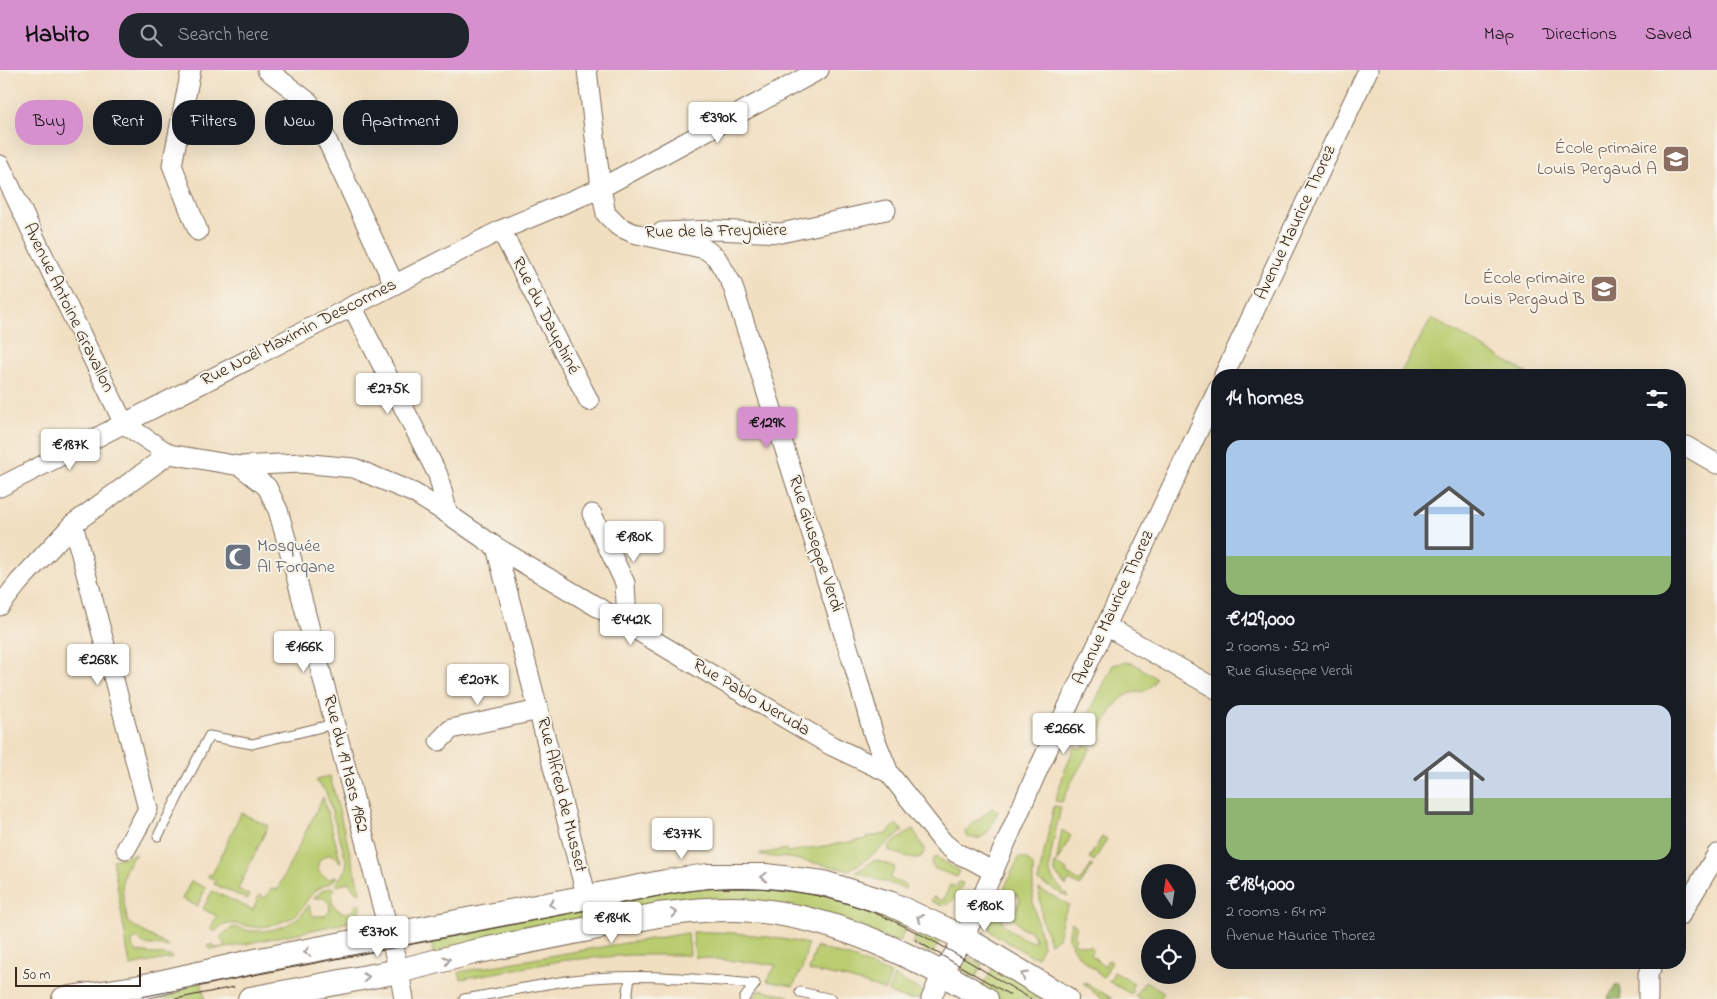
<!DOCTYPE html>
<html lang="en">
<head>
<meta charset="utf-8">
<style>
  :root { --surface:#171b24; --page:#20242c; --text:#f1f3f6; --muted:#9ea1a6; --accent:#d690ce }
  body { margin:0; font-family:"Indie Flower",sans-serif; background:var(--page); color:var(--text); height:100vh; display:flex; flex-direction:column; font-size:19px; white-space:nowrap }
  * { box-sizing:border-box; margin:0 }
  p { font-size:16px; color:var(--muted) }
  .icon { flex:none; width:28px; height:28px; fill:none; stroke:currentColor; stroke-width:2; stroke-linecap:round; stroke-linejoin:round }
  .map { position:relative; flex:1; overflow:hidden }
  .sheet { position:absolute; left:1211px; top:299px; width:475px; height:600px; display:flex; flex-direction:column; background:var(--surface); border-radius:20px; box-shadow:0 5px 20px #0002 }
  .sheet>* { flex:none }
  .top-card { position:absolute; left:15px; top:30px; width:475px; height:45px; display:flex; gap:10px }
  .needle { width:32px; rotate:348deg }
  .fabs { position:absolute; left:1141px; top:794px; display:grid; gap:10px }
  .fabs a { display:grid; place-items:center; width:55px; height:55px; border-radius:50%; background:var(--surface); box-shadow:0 5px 20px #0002; font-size:25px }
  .scale { position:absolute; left:15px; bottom:12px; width:126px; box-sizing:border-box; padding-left:5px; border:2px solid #3b2a1e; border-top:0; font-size:14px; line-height:18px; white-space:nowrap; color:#3b2a1e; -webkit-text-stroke:4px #f7f3e8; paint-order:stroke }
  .price { position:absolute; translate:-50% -42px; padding:0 11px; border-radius:5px; background:#fff; color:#222; font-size:16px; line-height:32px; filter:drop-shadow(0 1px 2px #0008) }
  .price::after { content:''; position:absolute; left:50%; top:30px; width:15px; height:11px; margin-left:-8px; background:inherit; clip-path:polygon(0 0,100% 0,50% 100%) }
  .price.selected { background:var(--accent); color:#111 }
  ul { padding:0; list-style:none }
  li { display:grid; align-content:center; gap:10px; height:265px; padding:0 15px }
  li span { display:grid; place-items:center; height:155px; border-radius:15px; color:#555 }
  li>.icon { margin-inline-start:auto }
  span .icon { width:90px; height:90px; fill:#fffc; stroke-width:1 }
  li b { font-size:21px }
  h2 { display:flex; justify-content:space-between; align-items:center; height:60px; padding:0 15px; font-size:21px }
  .tag { padding:0 18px; border-radius:20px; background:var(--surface); box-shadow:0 5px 20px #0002; font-size:18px; line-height:45px }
  .tag.selected { background:var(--accent); color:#111 }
  header { display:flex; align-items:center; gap:30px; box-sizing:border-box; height:70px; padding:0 25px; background:var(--accent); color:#111 }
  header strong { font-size:24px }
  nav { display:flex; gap:28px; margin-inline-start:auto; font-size:18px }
  .search { width:350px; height:45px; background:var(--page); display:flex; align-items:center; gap:12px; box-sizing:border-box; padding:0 18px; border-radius:20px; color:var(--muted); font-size:19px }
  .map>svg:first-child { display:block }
</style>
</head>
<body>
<header>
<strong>Habito</strong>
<div class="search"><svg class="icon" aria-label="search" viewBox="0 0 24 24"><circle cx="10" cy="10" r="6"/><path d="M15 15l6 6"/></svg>Search here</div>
<nav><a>Map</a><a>Directions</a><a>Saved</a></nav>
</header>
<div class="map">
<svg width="1717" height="929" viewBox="0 0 1717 929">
  <defs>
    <pattern id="forest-crowns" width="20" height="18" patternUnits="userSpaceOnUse" patternTransform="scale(1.25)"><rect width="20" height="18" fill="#92b062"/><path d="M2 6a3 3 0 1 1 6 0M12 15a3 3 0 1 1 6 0" fill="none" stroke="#788f50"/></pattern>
  </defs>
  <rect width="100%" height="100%" fill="#f7f3e8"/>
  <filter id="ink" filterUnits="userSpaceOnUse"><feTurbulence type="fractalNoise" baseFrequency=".02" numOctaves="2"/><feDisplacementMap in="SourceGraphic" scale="10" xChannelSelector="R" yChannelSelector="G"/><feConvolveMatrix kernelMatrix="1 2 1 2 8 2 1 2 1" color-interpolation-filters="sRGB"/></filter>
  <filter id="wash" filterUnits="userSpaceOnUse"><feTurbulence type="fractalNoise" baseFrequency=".0096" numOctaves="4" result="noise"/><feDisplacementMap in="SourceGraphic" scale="20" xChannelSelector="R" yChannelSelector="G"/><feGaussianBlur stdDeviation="1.12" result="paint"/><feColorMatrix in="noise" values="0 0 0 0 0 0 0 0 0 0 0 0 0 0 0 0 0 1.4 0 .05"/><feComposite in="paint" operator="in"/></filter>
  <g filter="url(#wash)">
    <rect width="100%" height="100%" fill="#f1dfc1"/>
    <!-- green -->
    <g fill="#b9cc6f" stroke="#7a7b46" fill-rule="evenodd">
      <path d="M1432 248 1530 305H1399Z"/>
      <path d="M1124 592 1133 593 1156 608C1146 630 1135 616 1121 629 1111 638 1105 654 1098 666L1082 658 1113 595Z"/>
      <path d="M1084 674 1091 678 1073 709 1062 732 1055 731 1064 703 1074 677 1080 678 1083 677Z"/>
      <path d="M330 706 360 822 357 823 348 812 337 816 335 814 344 803 347 793 326 722 316 711 320 708Z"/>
      <path d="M323 727 341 792H340C329 772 302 800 330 809L335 806 337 807C329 816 322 815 314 822 304 831 302 844 289 849 279 853 265 858 255 857 240 856 227 848 215 862L210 859 217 846 203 839 212 821 253 840 259 825 266 828 271 818 277 820Z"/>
      <path d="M1054 736 1061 737C1058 752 1046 794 1051 806 1056 817 1064 819 1068 827L1038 811Z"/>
      <path d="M992 738 998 741C990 757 988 775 966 766L965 761Z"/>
      <path d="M241 743 268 756 238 819 249 825 247 829 214 814 216 810 208 807 209 804 212 805Z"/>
      <path d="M896 754 903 761 863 792 848 800 790 788 760 786V784L786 779 787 782 867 769V767L887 764Z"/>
      <path d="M913 759 925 780 921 787 914 789 889 781V776Z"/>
      <path d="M1062 760 1071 766 1056 794 1067 800 1066 803 1080 812 1092 794 1093 795 1080 816 1069 810 1066 816 1055 803 1054 794H1056Z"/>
      <path d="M1102 767 1107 769 1094 791 1089 788Z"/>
      <path d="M136 784C115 806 123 826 128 853L170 877 144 874 138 868 132 871V877L137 882 171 886 172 888 130 896 113 790Z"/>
      <path d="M936 787 960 801 957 807 935 799 932 796V790Z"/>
      <path d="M1019 787 1027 789 1033 796V834L1043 876 1037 887 1034 885 1033 887 992 863 988 856 989 851ZM1016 823 1020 829 1017 838 1012 847 1019 854 1021 858C1029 859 1035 863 1035 872 1025 871 1009 861 1003 853L1002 850 1009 840Z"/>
      <path d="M875 790 895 797 890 809 906 815 905 819 856 802Z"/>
      <path d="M191 811 206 818 197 836 182 829Z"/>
      <path d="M779 812 911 849 899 872 764 834 434 887 429 862 672 816Z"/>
      <path d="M958 812 963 813 957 826 949 834 940 835 931 831 933 827 943 831 950 815 956 817Z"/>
      <path d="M332 817 334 819C324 835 348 854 357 834H361L358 843 350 852 221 879H209L207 876 213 874 214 878 223 877 224 873 220 868C224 864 227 860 232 858 239 856 244 860 251 861 274 862 298 855 309 834L311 843 314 846H324L330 840 329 833 324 828H313L322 821Z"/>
      <path d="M1039 819 1069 835 1063 847 1058 868 1050 873 1042 850Z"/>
      <path d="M1072 852 1077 857 1073 865 1076 868 1074 872 1078 875 1079 874 1088 877 1089 875 1093 878 1091 884 1104 897 1108 890 1112 892 1104 906 1102 907 1096 902V900C1085 892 1071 881 1069 868 1068 863 1070 857 1072 852Z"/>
      <path d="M919 859 940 871 932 884 912 873Z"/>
      <path d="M693 862C732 861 770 866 808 874L802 899 793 916 767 911 776 895 695 887Z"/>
      <path d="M688 863 690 885H630L566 890 461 909 459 902 595 878Z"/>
      <path d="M816 877 850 887 891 904 885 921C860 911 835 905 809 901Z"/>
      <path d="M968 887 982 895 975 908 960 900Z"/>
      <path d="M995 895 1052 929H998L981 919Z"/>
      <path d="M1114 902 1134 913 1131 918 1133 920 1131 924 1108 911 1111 910Z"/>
      <path d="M200 906 205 929H91Z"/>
      <path d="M894 906 924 922 921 929H904L888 922Z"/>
      <path d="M1145 911 1164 922 1160 929H1140L1135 926Z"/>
      <path d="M1084 912 1113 929H1102L1083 913Z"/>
      <path d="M760 920 789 926 788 929H754Z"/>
    </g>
    <!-- forest -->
    <path fill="url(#forest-crowns)" stroke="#666d40" d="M1616 915H1619L1621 929H1607Z"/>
  </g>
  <g filter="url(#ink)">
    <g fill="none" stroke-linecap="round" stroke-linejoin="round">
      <!-- service casing -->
      <g stroke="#7b6957" stroke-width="11">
        <g id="service">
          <path d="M158 766 209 666 252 674 334 654"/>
          <path d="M800 922 832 929"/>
          <path d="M464 929C500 923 537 915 573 910 632 902 696 909 755 914"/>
          <path d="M627 929 630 907"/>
          <path d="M744 929 755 914"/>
        </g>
      </g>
      <!-- minor casing -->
      <g stroke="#7b6957" stroke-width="21">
        <g id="minor">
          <path d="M191 0 172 95 198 161"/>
          <path d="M267 0 309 32 394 214"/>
          <path d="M587 0 601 118 606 144 618 156 633 163 705 179 716 187 732 214 854 596 874 666 889 703"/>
          <path d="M0 95 124 354"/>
          <path d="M501 160 589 331"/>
          <path d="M662 162 715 160 781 163 886 140"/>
          <path d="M352 236 438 405 448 444"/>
          <path d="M1224 305 1368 0"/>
          <path d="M124 354 169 384 240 396 267 417 278 440 290 483 399 901 404 929"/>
          <path d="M1686 376 1717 394"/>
          <path d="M240 396 301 393 354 398 414 423 448 444 496 477 832 676 889 703 943 772 956 783 970 789 994 802"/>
          <path d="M0 417 501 160 601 118 819 0"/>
          <path d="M592 444 625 513 627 554"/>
          <path d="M73 454 148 739 126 779"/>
          <path d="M496 477 587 828"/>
          <path d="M0 536 19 512 73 454 169 384"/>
          <path d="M1106 556 1218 620"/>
          <path d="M439 671 451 659 539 640"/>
          <path d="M1680 846 1717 784"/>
          <path d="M931 929 942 903 964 868 1036 704 1218 319"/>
          <path d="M1648 929V904L1654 892"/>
        </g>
      </g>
      <!-- tertiary casing -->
      <g stroke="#7b6957" stroke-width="26">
        <g id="tertiary">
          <path d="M64 929 141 917 260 890 666 812 708 806H766L823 813 891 834 964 868 1066 929"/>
          <path d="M250 929 399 901 474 882 658 845C689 841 723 837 753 840 838 848 915 886 986 929"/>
        </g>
      </g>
      <!-- service -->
      <use href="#service" stroke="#fff" stroke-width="9"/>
      <!-- minor -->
      <use href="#minor" stroke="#fff" stroke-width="19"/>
      <!-- tertiary -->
      <use href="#tertiary" stroke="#fff" stroke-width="24"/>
      <!-- tram -->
      <g stroke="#3b2a1e" stroke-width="1">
        <path d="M915 870 1010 925"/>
        <path d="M131 929 654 827C672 824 689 820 707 819 775 813 845 826 906 857 949 878 990 905 1031 929"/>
        <path d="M175 929 234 917"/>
      </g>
    </g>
    <!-- one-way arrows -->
    <defs><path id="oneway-chevron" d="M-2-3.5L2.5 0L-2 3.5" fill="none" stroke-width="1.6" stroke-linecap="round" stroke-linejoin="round" transform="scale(1.25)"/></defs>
    <g stroke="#a79f9a">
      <use href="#oneway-chevron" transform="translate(764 807) rotate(-177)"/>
      <use href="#oneway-chevron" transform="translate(552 834) rotate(169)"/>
      <use href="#oneway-chevron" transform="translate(674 843) rotate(-8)"/>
      <use href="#oneway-chevron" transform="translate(920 848) rotate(-155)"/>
      <use href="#oneway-chevron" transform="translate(307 882) rotate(169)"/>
      <use href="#oneway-chevron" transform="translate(447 890) rotate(-16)"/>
      <use href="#oneway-chevron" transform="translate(1024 905) rotate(-150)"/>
      <use href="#oneway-chevron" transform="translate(366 907) rotate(-11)"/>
    </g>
  </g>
  <!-- icons -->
  <defs>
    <g id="school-square" transform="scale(1.4375)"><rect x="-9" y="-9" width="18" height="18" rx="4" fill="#8d6e63" stroke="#f7f3e8"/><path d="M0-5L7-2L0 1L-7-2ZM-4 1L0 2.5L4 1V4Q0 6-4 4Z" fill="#fff"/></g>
    <g id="mosque-square" transform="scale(1.4375)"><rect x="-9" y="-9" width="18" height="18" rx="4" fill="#6b7280" stroke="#f7f3e8"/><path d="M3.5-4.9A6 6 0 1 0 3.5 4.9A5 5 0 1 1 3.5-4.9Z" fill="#fff"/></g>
  </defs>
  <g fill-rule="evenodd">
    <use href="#school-square" x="1676" y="89"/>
    <use href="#school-square" x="1604" y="219"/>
    <use href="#mosque-square" x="238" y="487"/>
  </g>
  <g text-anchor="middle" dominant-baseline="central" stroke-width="4" stroke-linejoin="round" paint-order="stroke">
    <!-- education labels -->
    <g font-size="18" fill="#785e54" stroke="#f7f3e8" text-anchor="end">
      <text x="1657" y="79">École primaire<tspan x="1657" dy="21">Louis Pergaud A</tspan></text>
      <text x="1585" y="209">École primaire<tspan x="1585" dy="21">Louis Pergaud B</tspan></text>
    </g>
    <!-- street labels -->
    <g font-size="18" fill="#3b2a1e" stroke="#f7f3e8">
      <text transform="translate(1296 153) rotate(-65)">Avenue Maurice Thorez</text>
      <text transform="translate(716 162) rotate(-1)">Rue de la Freydière</text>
      <text transform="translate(68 238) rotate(64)">Avenue Antoine Gravallon</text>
      <text transform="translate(545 246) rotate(63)">Rue du Dauphiné</text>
      <text transform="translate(299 263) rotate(-27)">Rue Noël Maximin Descormes</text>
      <text transform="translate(815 474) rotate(72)">Rue Giuseppe Verdi</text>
      <text transform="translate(1114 538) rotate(-65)">Avenue Maurice Thorez</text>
      <text transform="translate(751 628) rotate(31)">Rue Pablo Neruda</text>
      <text transform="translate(345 694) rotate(76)">Rue du 19 Mars 1962</text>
      <text transform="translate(561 725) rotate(76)">Rue Alfred de Musset</text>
    </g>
    <!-- worship labels -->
    <g font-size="18" fill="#5b616d" stroke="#f7f3e8" text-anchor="start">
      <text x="257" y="477">Mosquée<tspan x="257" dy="21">Al Forqane</tspan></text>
    </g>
  </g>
</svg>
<div class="fabs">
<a><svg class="needle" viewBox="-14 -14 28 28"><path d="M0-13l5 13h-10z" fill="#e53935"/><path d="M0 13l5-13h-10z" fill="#9ea1a6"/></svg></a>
<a><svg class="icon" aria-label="locate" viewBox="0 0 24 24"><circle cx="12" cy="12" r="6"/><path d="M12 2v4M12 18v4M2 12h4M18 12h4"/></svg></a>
</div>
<div class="scale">50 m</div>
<b class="price" style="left:718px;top:74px">€390K</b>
<b class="price" style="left:388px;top:345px">€275K</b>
<b class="price selected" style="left:767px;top:379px">€129K</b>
<b class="price" style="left:70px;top:401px">€187K</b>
<b class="price" style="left:634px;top:493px">€180K</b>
<b class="price" style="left:631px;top:576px">€442K</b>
<b class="price" style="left:304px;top:603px">€166K</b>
<b class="price" style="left:98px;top:616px">€268K</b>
<b class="price" style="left:478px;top:636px">€207K</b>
<b class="price" style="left:1064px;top:685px">€266K</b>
<b class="price" style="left:682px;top:790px">€377K</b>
<b class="price" style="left:985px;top:862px">€180K</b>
<b class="price" style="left:612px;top:874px">€184K</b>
<b class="price" style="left:378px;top:888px">€370K</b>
<div class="top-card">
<a class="tag selected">Buy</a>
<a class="tag">Rent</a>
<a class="tag">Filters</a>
<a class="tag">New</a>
<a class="tag">Apartment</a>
</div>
<section class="sheet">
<h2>14 homes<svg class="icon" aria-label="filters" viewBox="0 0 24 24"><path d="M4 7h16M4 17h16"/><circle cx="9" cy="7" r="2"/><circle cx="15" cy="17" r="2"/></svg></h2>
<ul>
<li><span style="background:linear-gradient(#a9c7e8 75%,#8fb573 0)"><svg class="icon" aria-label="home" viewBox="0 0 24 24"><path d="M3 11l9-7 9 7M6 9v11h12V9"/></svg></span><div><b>€129,000</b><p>2 rooms · 52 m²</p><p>Rue Giuseppe Verdi</p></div></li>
<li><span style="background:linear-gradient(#c9d6e8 60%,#8fb573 0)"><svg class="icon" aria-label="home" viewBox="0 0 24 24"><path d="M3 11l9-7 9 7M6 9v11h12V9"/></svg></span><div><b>€184,000</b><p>2 rooms · 64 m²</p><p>Avenue Maurice Thorez</p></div></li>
</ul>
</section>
</div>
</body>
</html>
